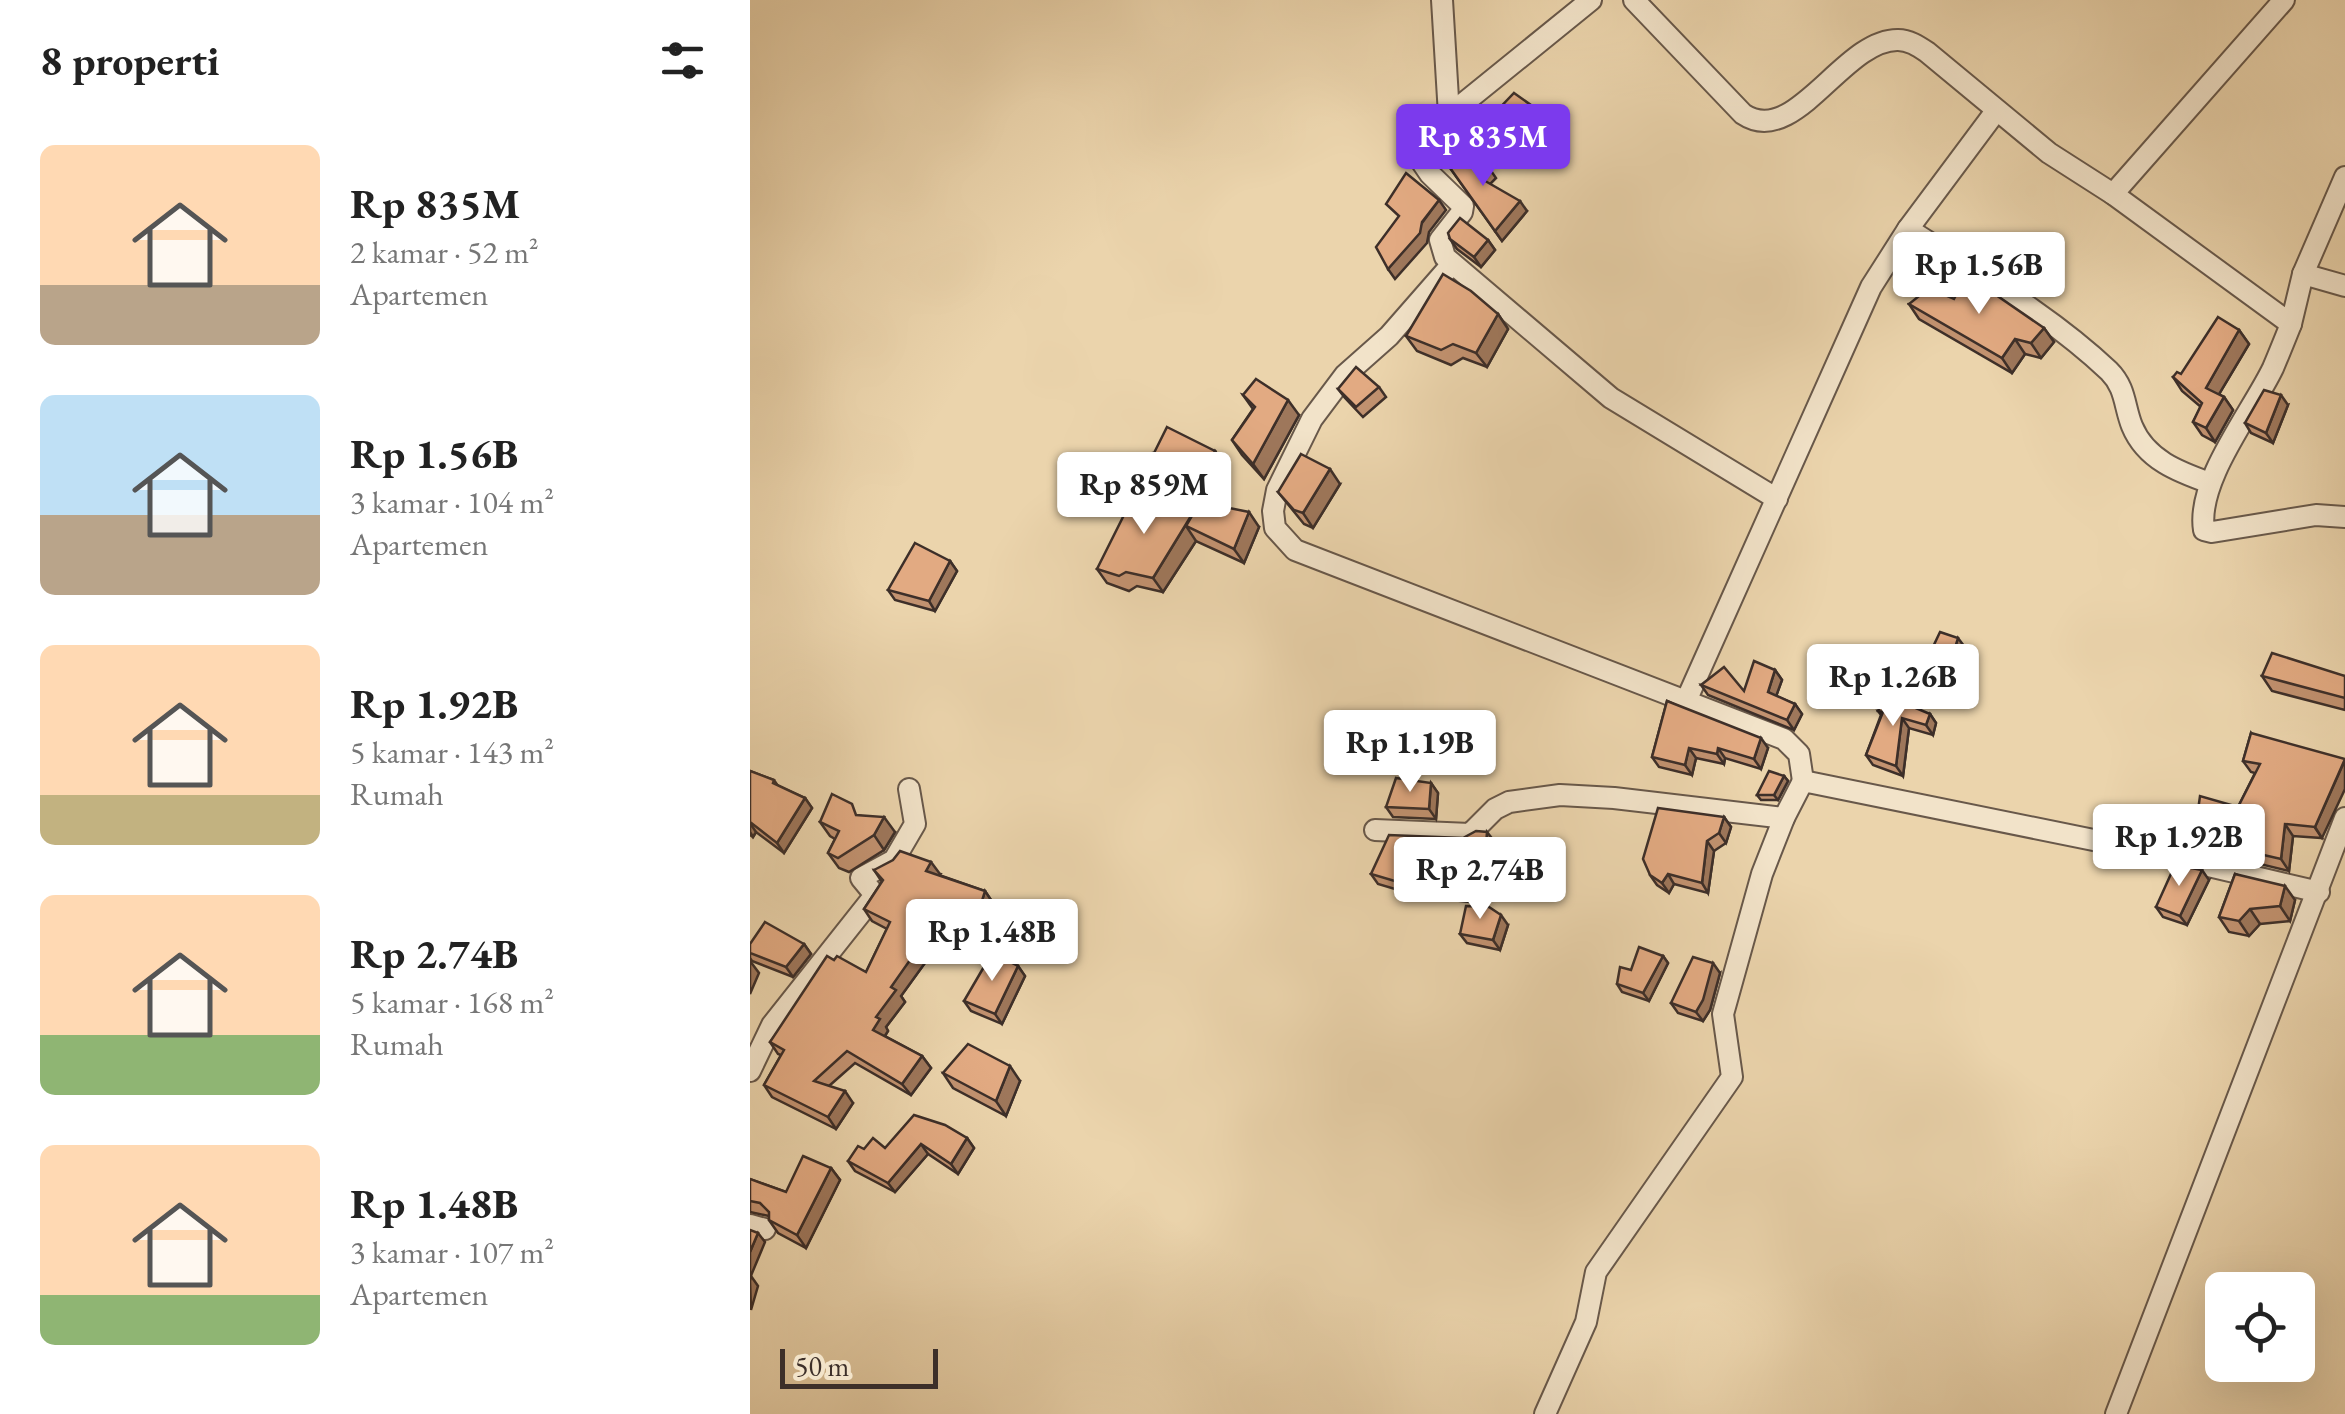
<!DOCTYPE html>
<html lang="id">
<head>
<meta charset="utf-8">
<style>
  :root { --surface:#fff; --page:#f2f2f2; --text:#222; --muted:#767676; --accent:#7c3aed }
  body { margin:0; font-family:"EB Garamond",serif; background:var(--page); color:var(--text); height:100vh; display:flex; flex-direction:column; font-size:38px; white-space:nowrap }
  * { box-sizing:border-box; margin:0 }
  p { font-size:32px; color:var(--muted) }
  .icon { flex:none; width:55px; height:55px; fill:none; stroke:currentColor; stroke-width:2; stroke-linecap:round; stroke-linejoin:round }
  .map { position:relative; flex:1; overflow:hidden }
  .drawer { display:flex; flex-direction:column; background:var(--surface); width:750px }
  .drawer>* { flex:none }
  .tools { position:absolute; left:1455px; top:1272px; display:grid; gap:20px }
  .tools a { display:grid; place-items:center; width:110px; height:110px; border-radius:15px; background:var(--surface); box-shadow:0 10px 40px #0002; font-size:50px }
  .scale { position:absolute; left:30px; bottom:25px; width:158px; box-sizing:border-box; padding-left:10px; border:5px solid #3d2f29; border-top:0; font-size:28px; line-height:35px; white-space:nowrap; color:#3d2f29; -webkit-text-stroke:8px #f2e3c9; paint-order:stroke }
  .price { position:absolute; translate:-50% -85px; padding:0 22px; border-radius:10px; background:#fff; color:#222; font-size:32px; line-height:65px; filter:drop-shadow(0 2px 5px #0008) }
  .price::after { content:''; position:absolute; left:50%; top:60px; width:30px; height:22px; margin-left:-15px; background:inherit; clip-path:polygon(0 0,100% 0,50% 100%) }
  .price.on { background:var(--accent); color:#fff }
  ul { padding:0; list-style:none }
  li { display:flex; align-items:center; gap:30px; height:250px; padding:0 40px }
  li span { display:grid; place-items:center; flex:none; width:280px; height:200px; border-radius:15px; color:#555 }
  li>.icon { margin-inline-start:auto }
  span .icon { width:120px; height:120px; fill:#fffc; stroke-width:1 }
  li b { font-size:42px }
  h2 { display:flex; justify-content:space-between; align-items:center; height:120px; padding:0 40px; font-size:42px }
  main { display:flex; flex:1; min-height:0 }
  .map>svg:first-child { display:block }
</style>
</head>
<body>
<main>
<section class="drawer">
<h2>8 properti<svg class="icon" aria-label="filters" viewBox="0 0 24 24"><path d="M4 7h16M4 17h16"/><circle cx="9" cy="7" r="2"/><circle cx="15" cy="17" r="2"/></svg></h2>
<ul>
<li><span style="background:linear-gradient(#ffd9b3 70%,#b9a48a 0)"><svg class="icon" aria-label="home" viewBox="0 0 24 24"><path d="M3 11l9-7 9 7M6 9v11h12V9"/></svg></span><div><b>Rp 835M</b><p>2 kamar · 52 m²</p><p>Apartemen</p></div></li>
<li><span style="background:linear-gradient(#bfe0f5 60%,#b9a48a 0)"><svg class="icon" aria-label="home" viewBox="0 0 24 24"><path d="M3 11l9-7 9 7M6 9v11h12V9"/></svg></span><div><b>Rp 1.56B</b><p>3 kamar · 104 m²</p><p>Apartemen</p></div></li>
<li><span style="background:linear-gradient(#ffd9b3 75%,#c2b280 0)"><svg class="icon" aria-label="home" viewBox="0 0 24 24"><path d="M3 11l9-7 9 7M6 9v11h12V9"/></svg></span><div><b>Rp 1.92B</b><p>5 kamar · 143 m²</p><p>Rumah</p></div></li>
<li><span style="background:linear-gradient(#ffd9b3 70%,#8fb573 0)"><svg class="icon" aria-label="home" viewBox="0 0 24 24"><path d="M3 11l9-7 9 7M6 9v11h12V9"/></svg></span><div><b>Rp 2.74B</b><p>5 kamar · 168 m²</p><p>Rumah</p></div></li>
<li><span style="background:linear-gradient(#ffd9b3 75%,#8fb573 0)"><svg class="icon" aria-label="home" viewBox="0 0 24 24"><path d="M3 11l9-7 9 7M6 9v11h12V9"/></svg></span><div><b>Rp 1.48B</b><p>3 kamar · 107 m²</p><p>Apartemen</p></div></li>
</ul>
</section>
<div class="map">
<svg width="1595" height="1414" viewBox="0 0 1595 1414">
  <rect width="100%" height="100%" fill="#ebd4ac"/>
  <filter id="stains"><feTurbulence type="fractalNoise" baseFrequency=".002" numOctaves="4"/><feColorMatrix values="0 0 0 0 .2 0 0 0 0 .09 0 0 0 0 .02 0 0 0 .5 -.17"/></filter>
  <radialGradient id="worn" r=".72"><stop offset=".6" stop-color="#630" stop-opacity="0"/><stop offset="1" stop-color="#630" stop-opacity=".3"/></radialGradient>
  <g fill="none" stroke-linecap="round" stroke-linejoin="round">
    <!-- minor casing -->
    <g stroke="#68584a" stroke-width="24">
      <g id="minor">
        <path d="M692 0 699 115 667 144 665 152 680 174 713 206 712 212 690 240 695 257 861 398 1027 499"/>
        <path d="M884 0 993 114C1045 149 1093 39 1148 40 1159 40 1168 46 1177 52L1299 153 1363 194 1541 324 1553 274 1595 177"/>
        <path d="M699 115 841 0"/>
        <path d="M1363 194 1534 0"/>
        <path d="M1158 229C1226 273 1300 315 1359 371 1376 388 1374 406 1382 426 1396 460 1429 472 1460 483"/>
        <path d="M702 264 639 336 595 375 562 419 527 490 523 511 525 528 545 550 1034 739 1049 754 1053 781"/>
        <path d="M1553 274 1595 286"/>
        <path d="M1541 324C1535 339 1529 354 1523 368 1502 412 1446 481 1454 530L1462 532 1566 515 1595 517"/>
        <path d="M936 701 1121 287 1158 229 1246 111"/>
        <path d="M625 830 720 834 745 809 759 802 810 795 864 798 1034 818"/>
        <path d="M0 1071 22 1025 125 895 111 878 144 860 165 824 159 789"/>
        <path d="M0 1225 15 1229"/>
        <path d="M795 1414 836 1322 846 1272 982 1077 973 1014 1012 874 1034 818 1053 781 1378 847 1569 892"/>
        <path d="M1366 1414 1595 818"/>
      </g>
    </g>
    <!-- minor -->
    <use href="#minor" stroke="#f2e3c9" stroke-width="20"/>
  </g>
  <!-- wall -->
  <g fill="#c29270" stroke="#3d2f29" stroke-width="2.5">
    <path d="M795 115 802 125 777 151 746 129 739 119Z"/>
    <path d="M693 158 705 164 739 168 746 178 740 184 777 211 752 241Z"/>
    <path d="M700 239 738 240 745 250 731 267 707 249Z"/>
    <path d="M1204 299 1294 328 1304 342 1291 358 1275 354 1262 373 1169 319 1159 304Z"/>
    <path d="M748 314 758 329 737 367 713 358 701 365 667 351 656 336Z"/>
    <path d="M1489 330 1499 344 1469 394 1474 397 1483 410 1465 442 1452 435 1443 422 1451 407 1432 391 1423 377 1431 374Z"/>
    <path d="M629 387 636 397 613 417 595 398 588 389Z"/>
    <path d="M493 395 549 415 514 479 492 455 482 440 503 409Z"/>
    <path d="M1538 405 1523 443 1501 433 1495 423Z"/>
    <path d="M465 451 472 461 460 484 411 463 404 453Z"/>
    <path d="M590 484 563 528 554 524 528 492Z"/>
    <path d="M441 516 509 527 494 563 446 541 413 592 387 586 379 591 357 583 347 569Z"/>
    <path d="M200 561 207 571 185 611 145 600 138 590Z"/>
    <path d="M1214 646 1200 692 1157 675 1151 667 1181 651Z"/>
    <path d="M1025 670 1032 680 1026 696 1045 704 1052 714 1044 730 958 695 951 685 994 691Z"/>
    <path d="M1512 676H1595V710L1522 691Z"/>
    <path d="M917 701 1018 748 1011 769 975 758 974 764 946 758 942 775 909 767 902 757Z"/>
    <path d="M1128 711 1180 714 1186 723 1183 735 1159 728 1153 776 1123 765 1116 755 1131 715Z"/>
    <path d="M1501 733 1572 838 1543 836 1539 871 1452 850 1444 839 1488 807 1505 773 1501 772 1493 761Z"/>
    <path d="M0 771 24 780 28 786 55 798 62 808 34 853 6 832 3 837 0 835Z"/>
    <path d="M1034 776 1038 781 1028 800H1011L1007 795Z"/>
    <path d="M681 783 688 793 686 819 643 817 636 807Z"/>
    <path d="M111 816 145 832 134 850 99 872 89 868 78 853 85 839 80 836 70 822Z"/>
    <path d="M974 817 981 827 976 843 964 851 958 893 924 884 919 893 907 885 900 875Z"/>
    <path d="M744 841 742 869 707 867 705 882 693 880 713 892 720 902 672 897 628 884 621 874Z"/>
    <path d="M784 855 791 865 784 898 763 894 756 884Z"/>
    <path d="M124 870 190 874 189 875 235 891 243 903 234 932 198 922 193 938 151 996 155 1002 136 1027 138 1031 135 1036 172 1056 181 1068 161 1095 105 1063 79 1086 103 1103 86 1129 22 1097 14 1085 31 1055 28 1054 20 1042 84 960 116 972 137 929 122 921 114 909 132 882Z"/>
    <path d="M1485 874 1545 900 1540 921 1510 924 1499 936 1479 932 1469 917Z"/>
    <path d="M1459 880 1437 925 1413 917 1406 907Z"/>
    <path d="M758 925 750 950 717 943 710 934Z"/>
    <path d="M0 944H54L61 954 43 977 2 961 0 958Z"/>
    <path d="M913 956 918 963 899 1001 872 992 867 984 881 970Z"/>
    <path d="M268 966 275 976 252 1024 221 1011 214 1001Z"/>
    <path d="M970 973 960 1010 953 1021 928 1013 921 1003Z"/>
    <path d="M193 1073 270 1081 256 1116 203 1088Z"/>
    <path d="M217 1138 224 1148 208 1174 178 1154 145 1192 105 1171 98 1161 114 1149 135 1148Z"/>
    <path d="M81 1168 90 1180 56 1248 28 1233 19 1220V1216L0 1212V1179L36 1192Z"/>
  </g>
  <!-- shaded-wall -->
  <g fill="#9e775b" stroke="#3d2f29" stroke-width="2.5">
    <path d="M795 115 802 125 777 151 770 142Z"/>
    <path d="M689 200 696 210 679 232 677 243 645 279 638 269Z"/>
    <path d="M770 201 777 211 752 241 745 231Z"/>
    <path d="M738 240 745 250 731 267 724 257Z"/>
    <path d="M748 314 758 329 737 367 726 353Z"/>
    <path d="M1294 328 1304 342 1291 358 1281 343Z"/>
    <path d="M1489 330 1499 344 1465 401 1456 388Z"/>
    <path d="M1265 339 1275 354 1262 373 1252 358Z"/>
    <path d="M1531 395 1538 405 1523 443 1516 433Z"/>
    <path d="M1474 397 1483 410 1465 442 1456 428Z"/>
    <path d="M538 400 549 415 514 479 503 464Z"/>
    <path d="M465 451 472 461 460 484 453 474Z"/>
    <path d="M580 469 590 484 563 528 553 513Z"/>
    <path d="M499 512 509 527 494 563 484 549Z"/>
    <path d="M441 516 436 526 446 541 413 592 403 578Z"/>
    <path d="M200 561 207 571 185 611 179 601Z"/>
    <path d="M1208 638 1214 646 1200 692 1194 683Z"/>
    <path d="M1025 670 1032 680 1024 702 1018 692Z"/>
    <path d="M1045 704 1052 714 1044 730 1037 720Z"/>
    <path d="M1180 714 1186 723 1183 735 1176 725Z"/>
    <path d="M1152 718 1159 728 1153 776 1146 766Z"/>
    <path d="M1011 738 1018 748 1011 769 1004 759Z"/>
    <path d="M939 748 946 758 942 775 935 765Z"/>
    <path d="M968 748 975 758 974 764 967 754Z"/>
    <path d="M1595 760V789L1572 838 1565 827Z"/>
    <path d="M1034 776 1038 781 1028 800 1024 795Z"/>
    <path d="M681 783 688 793 686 819 679 809Z"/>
    <path d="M55 798 62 808 34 853 27 843Z"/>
    <path d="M134 817 145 832 134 850 124 835Z"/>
    <path d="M974 817 981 827 976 843 969 833Z"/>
    <path d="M0 823 6 832 3 837 0 832Z"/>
    <path d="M1535 824 1543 836 1539 871 1531 859Z"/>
    <path d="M737 832 744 841 742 869 735 859Z"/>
    <path d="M957 841 964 851 958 893 952 883Z"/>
    <path d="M784 855 791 865 784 898 777 888Z"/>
    <path d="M700 857 707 867 705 882 698 872Z"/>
    <path d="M181 862 190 874 185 883 176 871Z"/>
    <path d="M1452 870 1459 880 1437 925 1430 916Z"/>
    <path d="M918 874 924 884 919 893 912 883Z"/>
    <path d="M1535 886 1545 900 1540 921 1530 906Z"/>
    <path d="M235 891 243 903 234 932 226 920Z"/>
    <path d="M1500 909 1510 924 1499 936 1489 921Z"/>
    <path d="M190 910 198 922 193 938 151 996 155 1002 136 1027 138 1031 131 1042 123 1030 126 1017 141 987Z"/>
    <path d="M751 915 758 925 750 950 743 940Z"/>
    <path d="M54 944 61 954 43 977 36 967Z"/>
    <path d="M913 956 918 963 899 1001 893 993Z"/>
    <path d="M0 961 9 973 0 994Z"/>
    <path d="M963 963 970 973 960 1010 953 1021 946 1012Z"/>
    <path d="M268 966 275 976 252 1024 245 1014Z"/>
    <path d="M172 1056 181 1068 161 1095 152 1084Z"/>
    <path d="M260 1066 270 1081 256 1116 246 1101Z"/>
    <path d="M95 1091 103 1103 86 1129 78 1117Z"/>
    <path d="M217 1138 224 1148 208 1174 201 1164Z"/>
    <path d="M171 1144 178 1154 145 1192 138 1183Z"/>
    <path d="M81 1168 90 1180 56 1248 47 1235Z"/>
    <path d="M8 1233 15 1242 0 1278V1252Z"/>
    <path d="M1 1276 8 1286 1 1310 0 1281Z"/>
  </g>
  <!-- building -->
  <g fill="#e2aa82" stroke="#3d2f29" stroke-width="2.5">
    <path d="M764 93 795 115 770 142 739 119Z"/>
    <path d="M720 148 739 168 730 178 770 201 745 231 693 158 705 164Z"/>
    <path d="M656 173 689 200 672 222 670 233 638 269 626 247 649 216 636 204Z"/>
    <path d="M710 218 738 240 724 257 700 239 698 233Z"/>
    <path d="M693 274 721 291 748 314 726 353 703 344 691 350 656 336Z"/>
    <path d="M1217 275 1294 328 1281 343 1265 339 1252 358 1159 304 1179 288 1204 299Z"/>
    <path d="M1468 317 1489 330 1456 388 1474 397 1456 428 1443 422 1452 403 1423 377 1427 372 1431 374Z"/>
    <path d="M606 367 629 387 606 407 588 389Z"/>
    <path d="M506 379 538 400 503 464 482 440 505 407 493 395Z"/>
    <path d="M1514 390 1531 395 1516 433 1495 423Z"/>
    <path d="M417 427 465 451 453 474 404 453Z"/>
    <path d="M551 454 580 469 553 513 544 510 528 492Z"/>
    <path d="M387 489 441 516 403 578 376 572 369 576 347 569Z"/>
    <path d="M450 502 499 512 484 549 436 526Z"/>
    <path d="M165 543 200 561 179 601 138 590Z"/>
    <path d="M1190 632 1208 638 1194 683 1151 667 1157 647 1181 651Z"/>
    <path d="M1522 653 1595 676V698L1512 676Z"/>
    <path d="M1004 661 1025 670 1018 692 1045 704 1037 720 951 685 974 667 994 691Z"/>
    <path d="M1135 695 1180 714 1176 725 1152 718 1146 766 1116 755 1133 712 1128 711Z"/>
    <path d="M917 701 1011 738 1004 759 968 748 967 754 939 748 935 765 902 757Z"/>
    <path d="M1501 733 1595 759 1565 827 1535 824 1531 859 1444 839 1450 796 1488 807 1510 764 1493 761Z"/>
    <path d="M0 771 24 780 23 783 55 798 27 843 0 822Z"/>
    <path d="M1019 771 1034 776 1024 795H1007Z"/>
    <path d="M646 778 681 783 679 809 636 807Z"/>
    <path d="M82 794 102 804 106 815 134 817 124 835 88 858 78 853 89 831 70 822Z"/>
    <path d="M908 808 974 817 969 833 957 841 952 883 918 874 912 883 900 875 893 859Z"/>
    <path d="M726 831 737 832 735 859 700 857 698 872 672 867 713 892 665 887 621 874 639 835 713 838Z"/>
    <path d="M150 851 181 862 176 871 235 891 226 920 190 910 184 926 141 987 146 990 126 1017 130 1019 123 1030 172 1056 152 1084 97 1051 64 1081 95 1091 78 1117 14 1085 34 1050 20 1042 77 956 84 960 87 956 116 972 140 922 114 909 133 880 124 870 143 860Z"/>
    <path d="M763 851 784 855 777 888 756 884Z"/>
    <path d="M1425 865 1452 870 1430 916 1406 907Z"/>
    <path d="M1485 874 1535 886 1530 906 1500 909 1489 921 1469 917Z"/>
    <path d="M716 906 739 907 751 915 743 940 710 934Z"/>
    <path d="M15 922 54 944 36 967 0 953V944Z"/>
    <path d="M889 947 913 956 893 993 867 984 870 967 881 970Z"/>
    <path d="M242 953 268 966 245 1014 214 1001Z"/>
    <path d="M943 957 963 963 953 1000 946 1012 921 1003Z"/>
    <path d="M218 1044 260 1066 246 1101 193 1073Z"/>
    <path d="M164 1115 195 1125 217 1138 201 1164 171 1144 138 1183 98 1161 108 1146 114 1149 123 1138 135 1148Z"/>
    <path d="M53 1156 81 1168 47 1235 19 1220V1212L10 1203 0 1201V1179L36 1192Z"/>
    <path d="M0 1230 8 1233 0 1252Z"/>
  </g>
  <rect width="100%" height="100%" filter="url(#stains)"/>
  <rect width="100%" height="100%" fill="url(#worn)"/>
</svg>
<div class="tools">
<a><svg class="icon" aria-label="locate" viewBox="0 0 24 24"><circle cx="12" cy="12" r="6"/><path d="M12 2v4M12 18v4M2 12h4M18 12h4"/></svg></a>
</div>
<div class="scale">50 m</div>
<b class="price on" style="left:733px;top:189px">Rp 835M</b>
<b class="price" style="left:1229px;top:317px">Rp 1.56B</b>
<b class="price" style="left:394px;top:537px">Rp 859M</b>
<b class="price" style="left:1143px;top:729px">Rp 1.26B</b>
<b class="price" style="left:660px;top:795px">Rp 1.19B</b>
<b class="price" style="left:1429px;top:889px">Rp 1.92B</b>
<b class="price" style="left:730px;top:922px">Rp 2.74B</b>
<b class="price" style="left:242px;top:984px">Rp 1.48B</b>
</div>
</main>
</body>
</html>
